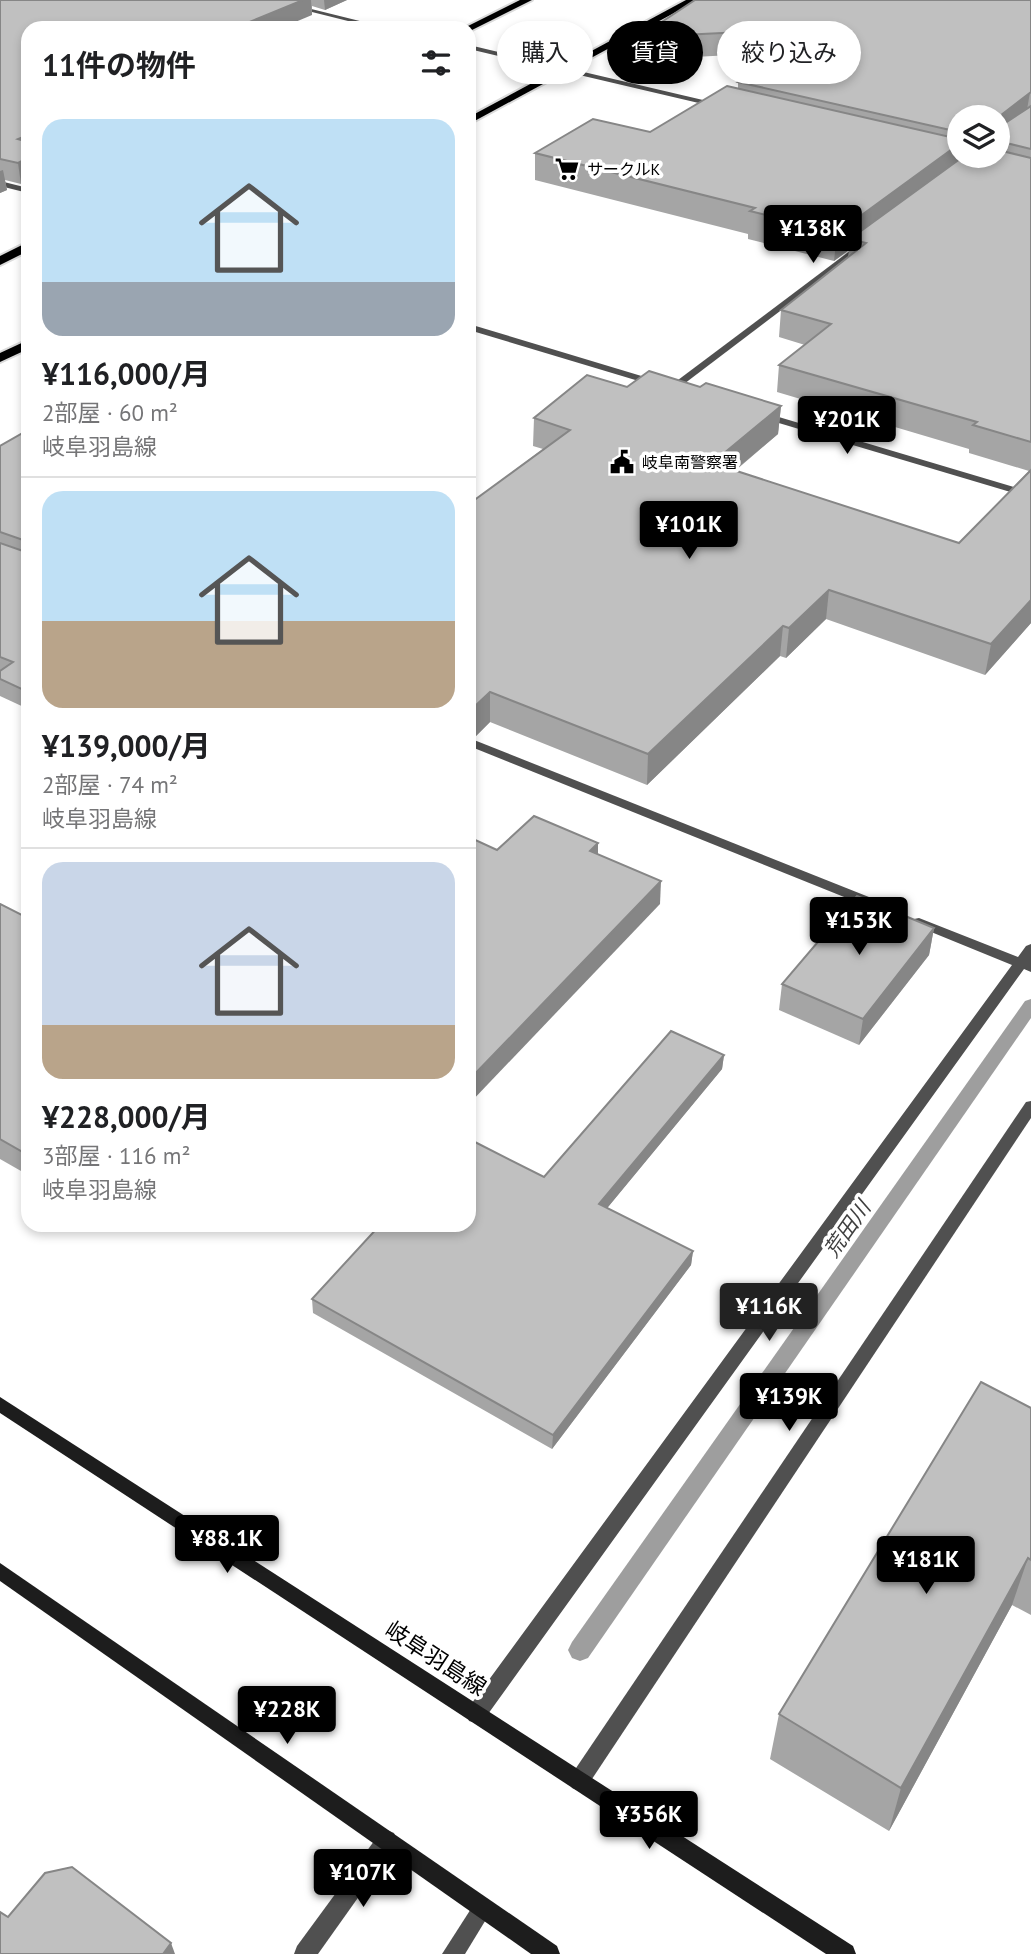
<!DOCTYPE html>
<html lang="ja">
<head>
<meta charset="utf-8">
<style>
  :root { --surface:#fff; --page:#f2f2f2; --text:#202124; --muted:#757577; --line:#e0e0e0; --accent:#000 }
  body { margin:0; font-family:"PT Sans","Noto Sans JP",sans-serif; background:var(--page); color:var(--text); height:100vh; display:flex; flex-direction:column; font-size:26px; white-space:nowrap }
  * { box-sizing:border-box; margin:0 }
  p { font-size:23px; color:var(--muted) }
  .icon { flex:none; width:38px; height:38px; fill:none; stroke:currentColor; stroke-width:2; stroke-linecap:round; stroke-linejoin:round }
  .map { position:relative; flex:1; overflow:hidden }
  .details { position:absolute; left:21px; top:21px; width:455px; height:1211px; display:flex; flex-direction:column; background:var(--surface); border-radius:21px; box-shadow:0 4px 10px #0003 }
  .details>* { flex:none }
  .banner { position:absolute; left:497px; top:21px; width:429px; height:63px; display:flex; gap:14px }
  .fabs { position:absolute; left:947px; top:105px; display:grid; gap:14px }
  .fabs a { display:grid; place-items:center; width:63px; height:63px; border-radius:50%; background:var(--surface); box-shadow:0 4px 10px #0003; font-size:35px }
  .price { position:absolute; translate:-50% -60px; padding:0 16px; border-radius:7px; background:var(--accent); color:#fff; font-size:23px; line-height:46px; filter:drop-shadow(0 2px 4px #0008) }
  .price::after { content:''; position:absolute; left:50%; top:42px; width:21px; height:16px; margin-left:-10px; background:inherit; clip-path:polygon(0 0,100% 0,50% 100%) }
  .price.current { background:#222; color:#fff }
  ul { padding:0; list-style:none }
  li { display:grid; align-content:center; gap:14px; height:371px; padding:0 21px }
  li+li { border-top:2px solid var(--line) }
  li span { display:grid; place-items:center; height:217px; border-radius:21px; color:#555 }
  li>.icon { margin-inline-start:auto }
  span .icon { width:126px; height:126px; fill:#fffc; stroke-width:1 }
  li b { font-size:30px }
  h2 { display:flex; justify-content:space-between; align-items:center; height:84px; padding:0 21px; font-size:30px }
  .pill { padding:0 24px; border-radius:32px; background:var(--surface); box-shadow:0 4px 10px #0003; font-size:24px; line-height:63px }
  .pill.current { background:var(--accent); color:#fff }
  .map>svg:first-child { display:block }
</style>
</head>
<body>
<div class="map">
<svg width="1031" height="1954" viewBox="0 0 1031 1954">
  <rect width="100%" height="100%" fill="#fff"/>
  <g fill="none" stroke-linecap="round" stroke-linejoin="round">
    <!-- stream -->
    <path fill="#9e9e9e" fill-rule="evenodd" d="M1031 999V1018L588 1658 580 1661 572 1658 568 1650 572 1642 1025 1001Z"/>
    <!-- trunk casing -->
    <g stroke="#dbdbdb" stroke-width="4">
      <g id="trunk">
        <path d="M520 0H532L472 30 464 28Z"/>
        <path d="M686 0H698L469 124V117Z"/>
        <path d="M28 242V251L0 265V256Z"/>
        <path d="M28 340V349L0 362V353Z"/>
      </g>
    </g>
    <!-- minor -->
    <g fill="#505050" fill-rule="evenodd">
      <path d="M0 181 28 188V193L0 186Z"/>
      <path d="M859 244 866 246 676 390H670V386Z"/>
      <path d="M469 324 658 381 660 383 652 385 469 330Z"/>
      <path d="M762 412 1031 492V498L759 417 757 415Z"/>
      <path d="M469 738 879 901 881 904 874 908 869 907 469 746Z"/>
      <path d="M919 918 1018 957 1026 946 1031 944V972L1024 969 483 1721 476 1723 469 1721 466 1714 469 1707 1012 965 914 925 912 922 914 919Z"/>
      <path d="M1031 1101V1118L586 1788 579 1791 572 1788 569 1781 572 1774 1026 1102Z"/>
      <path d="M387 1830 394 1833 397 1840 394 1847 318 1954H294L297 1946 380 1833Z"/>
      <path d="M483 1898 490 1901 493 1908 465 1954H442L476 1901Z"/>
    </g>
    <!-- tertiary -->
    <g fill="#505050" fill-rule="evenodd">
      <path d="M264 0H275L388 28H376Z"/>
      <path d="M469 45 720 104 724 106 720 108 469 49Z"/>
    </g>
    <!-- secondary -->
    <g fill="#1d1d1d" fill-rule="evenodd">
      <path d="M0 1397 853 1946 856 1954H826L0 1413Z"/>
      <path d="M0 1563 557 1946 560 1954H531L0 1581Z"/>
    </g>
    <!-- trunk -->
    <use href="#trunk" fill="#000" fill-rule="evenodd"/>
  </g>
  <!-- wall -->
  <g fill="#a5a5a5" fill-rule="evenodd">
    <path d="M0 0H347L325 10 312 6V15L28 28 21 184 5 180 7 190 0 193Z"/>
    <path d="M1031 0V623L985 675 826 619 786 658 780 656 647 785 490 722 475 737 469 736V504L543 449 533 446 534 418 627 387H700L781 406 778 434 735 471 959 543 1029 471 969 453V449L777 392 779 365 805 345 779 337 781 310 848 257 849 250 834 261 748 239V234L535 180V153L650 132 738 88V82L787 52 638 60 639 37ZM959 117H998V156H959Z"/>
    <path d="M28 430V709L0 696V446Z"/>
    <path d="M0 904 28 918V1175L0 1159Z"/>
    <path d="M934 928 929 955 859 1045 779 1010 782 984Z"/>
    <path d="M724 1055 722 1069 607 1208 693 1251 691 1265 552 1449 313 1313 312 1299 544 1177Z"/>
    <path d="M1031 1408V1615L1012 1605 889 1831 770 1759 779 1714Z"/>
  </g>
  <!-- shaded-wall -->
  <g fill="#868686">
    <path d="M303 0H311L312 15 281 28H247V23Z"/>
    <path d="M324 0H347L325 10Z"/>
    <path d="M1030 92 1026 116 998 139 1000 116Z"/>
    <path d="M28 135V156L18 139Z"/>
    <path d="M959 144V156H962L960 167 850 239 849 250 834 261 837 233Z"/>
    <path d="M28 158V180L21 184 18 163Z"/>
    <path d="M3 170 7 190 0 193V171Z"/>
    <path d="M781 406 778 434 709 492 712 463Z"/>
    <path d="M829 590 826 619 786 658 789 628Z"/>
    <path d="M1031 600V623L985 675 991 644Z"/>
    <path d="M783 626 780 656 647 785 648 754Z"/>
    <path d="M490 692V722L475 737 474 707Z"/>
    <path d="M598 843V865L590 851Z"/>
    <path d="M661 881 660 904 469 1104V1080Z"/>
    <path d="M934 928 929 955 859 1045 863 1019Z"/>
    <path d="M724 1055 722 1069 599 1218V1204Z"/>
    <path d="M693 1251 691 1265 552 1449 553 1435Z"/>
    <path d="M1028 1558 1012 1605 889 1831 901 1788Z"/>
    <path d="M171 1943 175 1954H163Z"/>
  </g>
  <!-- building -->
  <g fill="#c0c0c0" stroke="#868686" stroke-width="2">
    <path d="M0 0H303L247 23 266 28H28V135L18 139 28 142V158L18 163 0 159Z"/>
    <path d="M695 0H1031V92L1000 116 1002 125 1031 106V149L998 141V117H959V132L738 82 829 28 639 37Z"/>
    <path d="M727 86 959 139V144L837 233 750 211 755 208 535 153 593 119 650 132Z"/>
    <path d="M998 150 1031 158V442L973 425 977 422 779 365 831 324 781 310 866 243 850 239 964 156H998Z"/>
    <path d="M649 371 700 387 706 383 781 406 712 463 959 543 1031 470V600L991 644 829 590 789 628 783 626 648 754 490 692 474 707 469 706V504L570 430 534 418 587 375 627 387Z"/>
    <path d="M28 430V692L0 679V671L13 662 0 657V543L26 552V541L0 532V446Z"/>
    <path d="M534 816 598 843 590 851 661 881 469 1080V837L497 850Z"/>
    <path d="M857 896 934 928 863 1019 782 984Z"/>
    <path d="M0 904 28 918V1155L0 1139Z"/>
    <path d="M671 1031 724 1055 599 1204 693 1251 553 1435 312 1299 380 1225H469V1139L544 1177Z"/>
    <path d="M981 1382 1031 1408V1560L1028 1558 901 1788 779 1714Z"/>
    <path d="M72 1867 171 1943 163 1954H0V1912L8 1917 45 1873Z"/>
  </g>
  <!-- icons -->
  <defs>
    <g id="supermarket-bare" transform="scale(1.89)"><path d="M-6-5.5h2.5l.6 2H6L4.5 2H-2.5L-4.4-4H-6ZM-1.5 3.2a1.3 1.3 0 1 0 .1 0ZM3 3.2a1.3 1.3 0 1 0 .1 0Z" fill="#000" stroke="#fff" stroke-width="2.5" paint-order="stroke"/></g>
    <g id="civic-bare" transform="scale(1.89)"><path d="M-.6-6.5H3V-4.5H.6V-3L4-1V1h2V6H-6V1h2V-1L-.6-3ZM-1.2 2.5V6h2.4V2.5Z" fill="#000" stroke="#fff" stroke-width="2.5" paint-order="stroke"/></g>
  </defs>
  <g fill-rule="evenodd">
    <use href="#supermarket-bare" x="567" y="169"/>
    <use href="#civic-bare" x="622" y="462"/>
  </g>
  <g text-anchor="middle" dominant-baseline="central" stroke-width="7" stroke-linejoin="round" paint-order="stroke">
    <!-- far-poi labels -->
    <g font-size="16" fill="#000" stroke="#fff" text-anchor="start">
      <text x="587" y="169">サークルK</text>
      <text x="642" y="462">岐阜南警察署</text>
    </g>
    <!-- water labels -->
    <g font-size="21" font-style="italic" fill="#3f3f3f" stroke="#fff">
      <text transform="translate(847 1229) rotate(-55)">荒田川</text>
    </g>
    <!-- near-street labels -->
    <g font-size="23" fill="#000" stroke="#fff">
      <text transform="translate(436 1658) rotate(33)">岐阜羽島線</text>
    </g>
  </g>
</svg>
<div class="fabs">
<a><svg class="icon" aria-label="layers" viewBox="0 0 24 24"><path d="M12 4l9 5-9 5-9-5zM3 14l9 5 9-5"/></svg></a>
</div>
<b class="price" style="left:813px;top:265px">¥138K</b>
<b class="price" style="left:847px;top:456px">¥201K</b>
<b class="price" style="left:689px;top:561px">¥101K</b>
<b class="price" style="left:859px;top:957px">¥153K</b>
<b class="price current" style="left:769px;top:1343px">¥116K</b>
<b class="price" style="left:789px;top:1433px">¥139K</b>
<b class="price" style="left:227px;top:1575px">¥88.1K</b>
<b class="price" style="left:926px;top:1596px">¥181K</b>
<b class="price" style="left:287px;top:1746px">¥228K</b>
<b class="price" style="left:649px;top:1851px">¥356K</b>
<b class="price" style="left:363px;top:1909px">¥107K</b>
<div class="banner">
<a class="pill">購入</a>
<a class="pill current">賃貸</a>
<a class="pill">絞り込み</a>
</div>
<section class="details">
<h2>11件の物件<svg class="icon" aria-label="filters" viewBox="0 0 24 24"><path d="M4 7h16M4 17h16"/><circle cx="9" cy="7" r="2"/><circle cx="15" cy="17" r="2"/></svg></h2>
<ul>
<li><span style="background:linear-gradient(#bfe0f5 75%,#9aa5b1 0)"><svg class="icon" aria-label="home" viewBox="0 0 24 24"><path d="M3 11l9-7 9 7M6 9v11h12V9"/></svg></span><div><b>¥116,000/月</b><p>2部屋 · 60 m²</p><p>岐阜羽島線</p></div></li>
<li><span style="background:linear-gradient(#bfe0f5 60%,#b9a48a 0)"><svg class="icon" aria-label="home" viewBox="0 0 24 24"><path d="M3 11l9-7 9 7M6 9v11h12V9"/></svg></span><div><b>¥139,000/月</b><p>2部屋 · 74 m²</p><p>岐阜羽島線</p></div></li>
<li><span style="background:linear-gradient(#c9d6e8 75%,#b9a48a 0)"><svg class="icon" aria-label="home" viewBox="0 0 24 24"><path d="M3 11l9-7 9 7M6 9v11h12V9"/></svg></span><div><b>¥228,000/月</b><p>3部屋 · 116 m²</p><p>岐阜羽島線</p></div></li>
</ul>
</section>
</div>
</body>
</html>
